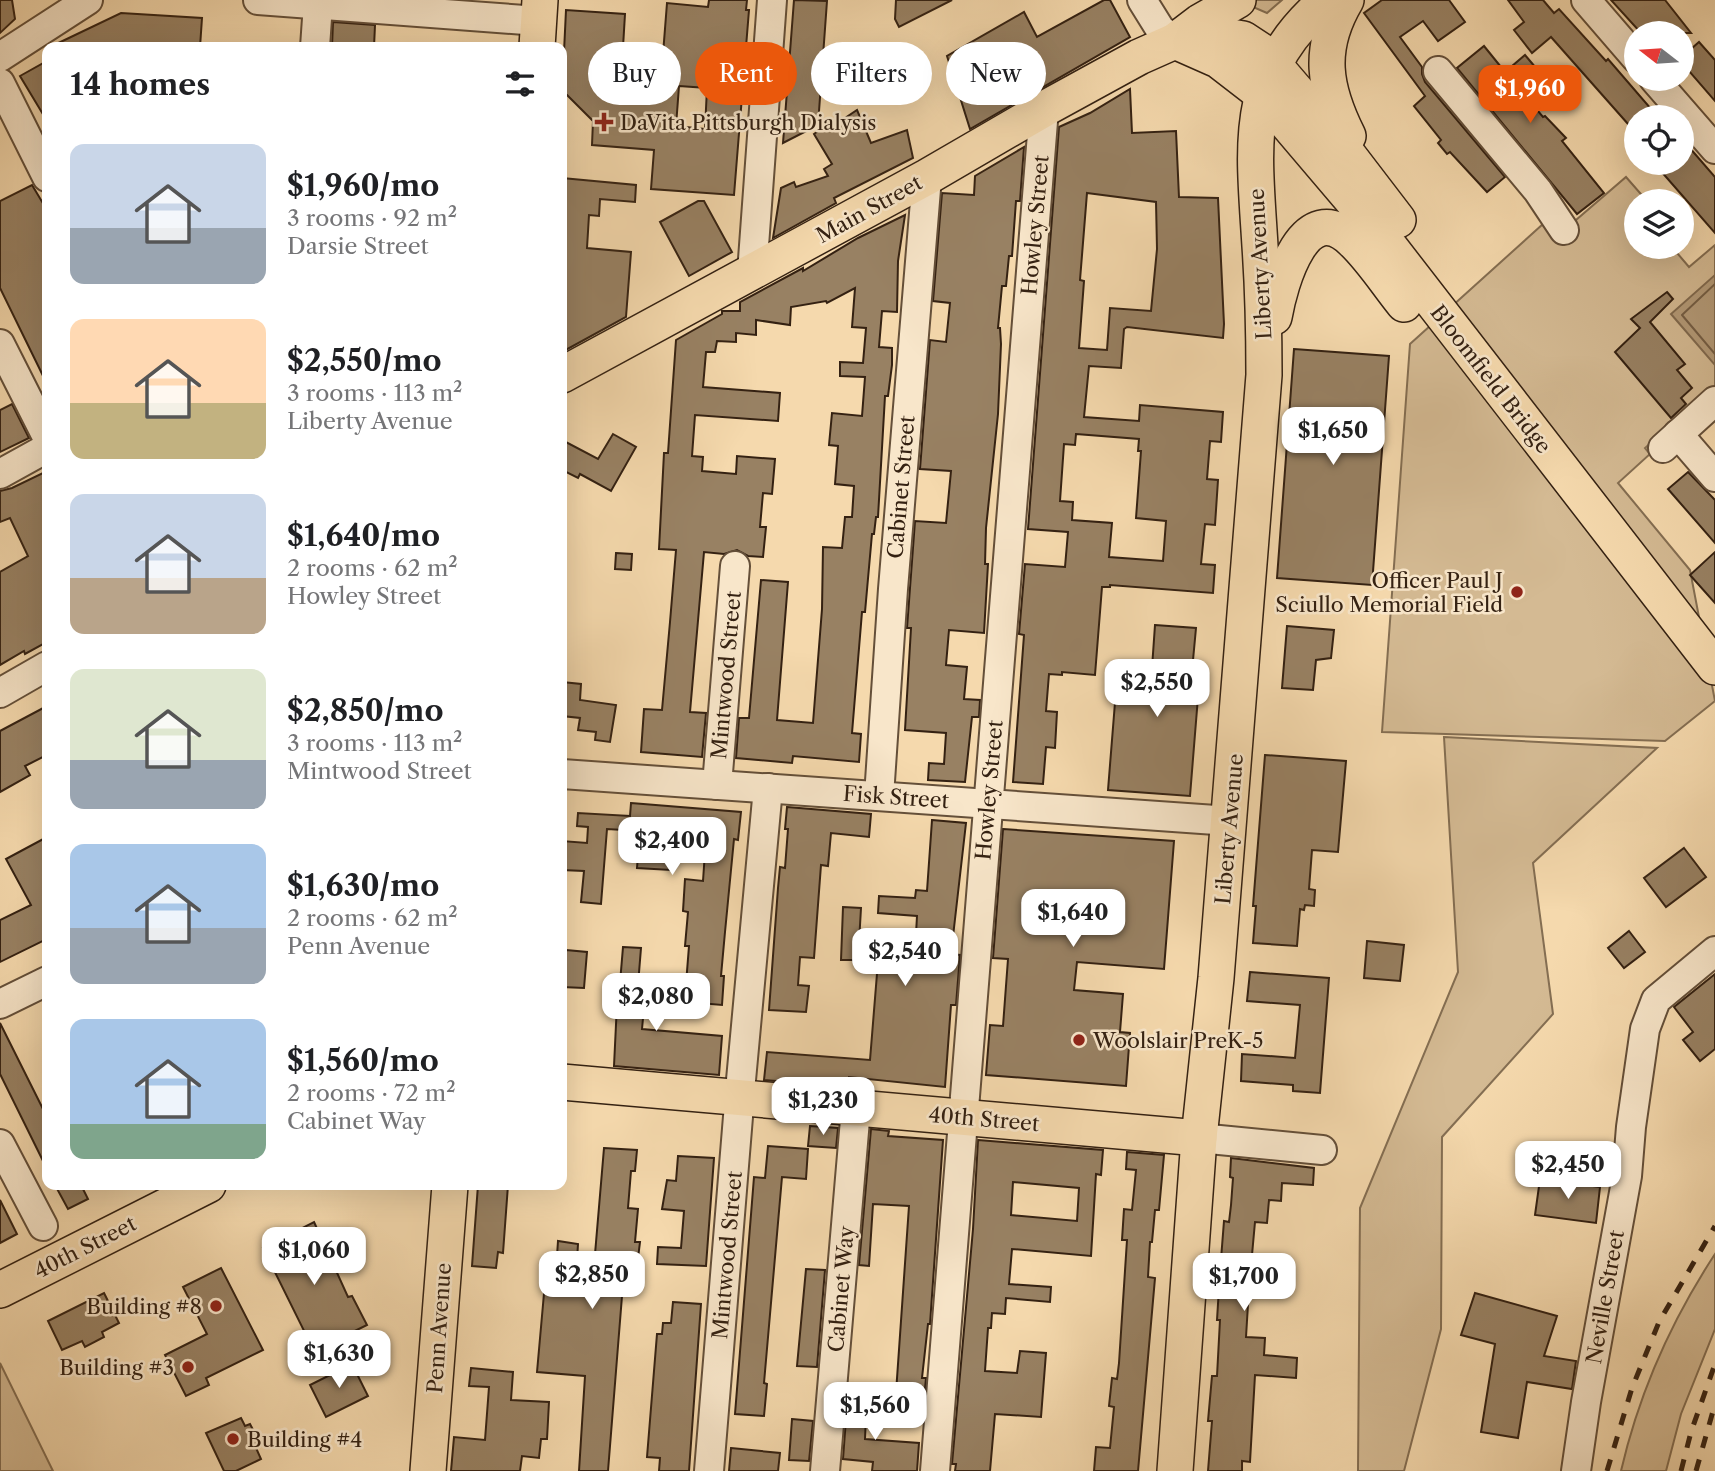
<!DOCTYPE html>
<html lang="en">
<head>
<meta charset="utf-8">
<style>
  :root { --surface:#fff; --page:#f2f2f2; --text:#202124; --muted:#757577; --accent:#ea580c }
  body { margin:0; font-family:"Libre Caslon Text",serif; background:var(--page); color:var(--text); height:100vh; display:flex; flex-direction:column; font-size:26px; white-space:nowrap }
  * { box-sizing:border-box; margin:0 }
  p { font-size:23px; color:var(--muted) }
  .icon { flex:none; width:38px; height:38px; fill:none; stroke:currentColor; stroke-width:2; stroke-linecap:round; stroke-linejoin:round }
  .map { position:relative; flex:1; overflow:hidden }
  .drawer { position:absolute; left:42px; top:42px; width:525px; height:1148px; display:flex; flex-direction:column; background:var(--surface); border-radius:14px; box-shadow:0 7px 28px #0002 }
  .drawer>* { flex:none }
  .banner { position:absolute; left:588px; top:42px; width:665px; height:63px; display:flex; gap:14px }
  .needle { width:46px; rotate:287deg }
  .tools { position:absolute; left:1624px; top:21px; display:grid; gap:14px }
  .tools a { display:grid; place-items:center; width:70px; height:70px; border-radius:50%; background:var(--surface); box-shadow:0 7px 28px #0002; font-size:35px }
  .price { position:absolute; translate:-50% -60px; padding:0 16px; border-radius:14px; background:#fff; color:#222; font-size:23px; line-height:46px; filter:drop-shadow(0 2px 4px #0008) }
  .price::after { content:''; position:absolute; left:50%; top:42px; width:21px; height:16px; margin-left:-10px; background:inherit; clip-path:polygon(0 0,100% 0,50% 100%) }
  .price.selected { background:var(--accent); color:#fff }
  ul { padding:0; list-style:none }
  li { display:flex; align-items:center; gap:21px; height:175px; padding:0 28px }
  li span { display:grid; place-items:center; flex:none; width:196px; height:140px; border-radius:14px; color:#555 }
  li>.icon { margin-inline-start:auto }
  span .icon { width:84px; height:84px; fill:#fffc; stroke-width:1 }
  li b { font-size:30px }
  h2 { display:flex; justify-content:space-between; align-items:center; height:84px; padding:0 28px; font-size:30px }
  .pill { padding:0 24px; border-radius:32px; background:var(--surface); box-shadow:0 7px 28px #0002; font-size:24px; line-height:63px }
  .pill.selected { background:var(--accent); color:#fff }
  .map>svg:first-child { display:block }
</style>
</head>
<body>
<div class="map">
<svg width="1715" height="1471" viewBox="0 0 1715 1471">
  <rect width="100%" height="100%" fill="#f5d9ad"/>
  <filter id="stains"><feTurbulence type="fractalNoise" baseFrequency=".00286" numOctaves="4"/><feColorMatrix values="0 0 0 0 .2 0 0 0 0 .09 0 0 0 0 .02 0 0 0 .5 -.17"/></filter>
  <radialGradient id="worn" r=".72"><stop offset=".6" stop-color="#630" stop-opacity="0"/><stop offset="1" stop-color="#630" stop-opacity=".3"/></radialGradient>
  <!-- green -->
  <g fill="#d4ba93" stroke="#846e52" stroke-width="2">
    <path d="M1254 0H1282L1267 13 1246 4Z"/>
    <path d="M1626 177 1647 201H1636V247H1672L1689 267 1715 245V386L1645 448 1650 454 1618 483 1690 570 1715 701 1665 741 1382 732 1410 344 1543 224 1555 238Z"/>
    <path d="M1444 737 1657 748 1533 863 1553 1014 1442 1137 1441 1329 1404 1471H1358L1360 1208 1458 972Z"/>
    <path d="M1715 1254V1329L1681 1414 1666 1471H1621C1639 1393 1671 1321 1715 1254Z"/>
    <path d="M0 1363 53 1471H0Z"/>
  </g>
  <!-- water -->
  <path fill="#b39a78" stroke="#806a4f" stroke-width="2" d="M1715 275V365L1671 314Z"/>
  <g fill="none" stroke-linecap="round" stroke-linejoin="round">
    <!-- shore -->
    <path stroke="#745e45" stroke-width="2" d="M1715 284 1682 315 1715 354"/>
  </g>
  <!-- building -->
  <g fill="#988163" stroke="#342112" stroke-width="2" fill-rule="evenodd">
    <path d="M0 0H12L15 19 0 33Z"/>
    <path d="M709 0H747L746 10H749L734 195 651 189 654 150 592 145 593 121 567 95 562 94 566 10 625 14 622 64 662 67 667 3 708 7ZM679 86 707 88 705 129 676 126Z"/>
    <path d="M794 0 827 1 818 125 783 143Z"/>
    <path d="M896 0H952L899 27 895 19Z"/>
    <path d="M1104 0H1110L1130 37 970 129 947 56 1024 12 1037 37Z"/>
    <path d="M1382 0H1449L1465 22 1438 41 1423 21 1400 37 1422 67V74L1425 82 1505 177 1487 192 1450 152 1447 154 1438 143 1441 140 1414 106 1425 96 1364 13Z"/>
    <path d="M1508 0H1543L1554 13 1559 9 1606 61 1608 59 1658 117H1636V133L1551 37 1532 53 1514 30 1524 22Z"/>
    <path d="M1611 0H1665L1691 33H1641Z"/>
    <path d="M121 13 202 18 200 47 119 44 111 47H50Z"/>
    <path d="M333 22 375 25 374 47H332Z"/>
    <path d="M1699 42 1715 60V101L1682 63V57Z"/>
    <path d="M1484 46 1505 72 1525 55 1541 74 1521 91 1543 117 1545 116 1566 138 1562 141 1604 193 1577 214 1457 68Z"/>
    <path d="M47 61V121L20 76Z"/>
    <path d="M1130 89 1132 133 1176 131 1179 197 1218 198 1224 324 1223 338 1127 327 1124 329 1121 368 1089 366 1084 417 1139 421 1140 405 1223 412 1221 442 1210 441 1207 479 1218 480 1215 525 1205 524 1201 564 1215 565 1213 593 1110 585V587H1102L1095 675 1062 672V675L1049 674 1046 711 1057 712 1055 748 1046 747 1043 784 1013 782 1024 635 1019 634 1025 564 1065 567 1068 532 1028 529 1059 127 1090 113ZM1087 193 1156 202 1157 249 1151 311 1110 308 1107 350 1079 348 1084 281 1080 280ZM1076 434 1139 439 1138 451H1141L1136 518 1166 521 1163 561 1109 557 1112 523 1072 520 1073 502 1060 501 1064 444 1075 445Z"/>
    <path d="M857 110 871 143 907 130 913 158 834 198 836 203 773 238 781 188 794 182 796 187 828 176 824 169 832 164 814 134 831 122 833 126Z"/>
    <path d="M1682 139 1715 177V233L1660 170 1668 163H1682Z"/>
    <path d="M1024 147 1020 201H1016L1012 256H1009L1006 286H1002L998 328H1000L1001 344 998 414 986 528 985 564H988L984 633 949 630 946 665 967 667 964 699 980 700 979 717H972L965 782 928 780 929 763 944 764 946 733 905 730 911 628H907L915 521 946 523 951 471 920 469 930 340 946 342 950 303 933 301 942 193 974 195 975 176Z"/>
    <path d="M562 178 636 185 635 202 600 199 599 216 589 215 587 248 631 252 626 317 562 352Z"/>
    <path d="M32 185 47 210V384L0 288V201Z"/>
    <path d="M698 201H704L732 252 689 276 660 222Z"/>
    <path d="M905 215 898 261 897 312 882 311 879 347 892 348V365L888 396H885L878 517H876L874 534H872L865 612H862L852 733 861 734 859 762 793 756 792 763 736 758 739 718H749L761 580 788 582 777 720 813 723 822 609 823 547 842 548 845 517H852L854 486 835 484 838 446 829 445 832 413 862 416 865 377 840 376V362L863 363 866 328 852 327 855 288 827 303 826 301 791 307 790 325 756 320V335L736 333V342L717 341 715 352H706L703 387 780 393 778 421 695 415 692 456 703 457 702 471 736 474 737 456 775 459 772 494 763 493 760 527H766L763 557 748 556 737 550 724 554 704 552 690 712 706 713 702 757 641 752 644 709 662 710 670 622 676 550 659 549 664 453H668L676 340 722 314V311H740V302L803 268V271L858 238Z"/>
    <path d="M1667 292 1673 299 1650 322 1685 364 1677 370 1692 388 1681 398 1686 404 1671 418 1615 352 1640 328 1631 319Z"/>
    <path d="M1294 349 1389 356 1372 585 1277 578Z"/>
    <path d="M12 404 29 438 0 452V410Z"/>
    <path d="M613 434 636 447 611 491 580 474 578 478 562 470V440L598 459Z"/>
    <path d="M47 471V642L25 654 24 651 0 665V572L28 556 10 518 0 522V491L12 488Z"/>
    <path d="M1688 472 1715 500V543L1668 489Z"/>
    <path d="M1715 552V603L1690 575Z"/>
    <path d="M616 553 632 554 631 570 615 569Z"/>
    <path d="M1155 625 1196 628 1192 671 1200 672 1190 796 1108 790 1118 665 1152 668Z"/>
    <path d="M1287 626 1334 630 1331 658 1316 660 1313 690 1282 688Z"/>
    <path d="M562 682 581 684 580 700 616 705 610 742 595 740 596 732 578 730 580 718 562 716Z"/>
    <path d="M47 706V755L25 766 30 775 0 792V731Z"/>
    <path d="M1265 755 1346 761 1338 852 1312 850 1309 889 1315 890 1314 906 1305 905 1304 910 1300 909 1297 946 1253 943 1256 906H1253Z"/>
    <path d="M631 803 741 812 738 840 734 839 725 932 721 976H724L722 1005 688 1002 689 985 686 984 689 946H685L688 912 683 911 685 879 703 881 706 837 673 834 671 870 637 868 640 831 607 829 601 904 581 902 584 871 562 870V841L587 843 588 827 577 826 578 813 630 816Z"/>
    <path d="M787 807 871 814 869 837 831 833 828 866 821 865 814 958 800 957 798 985 809 986 806 1012 769 1010 778 888 780 867 785 868 788 829H785Z"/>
    <path d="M932 820 966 823 951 954 960 955 956 1005H951L945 1087 849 1077V1087L764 1080 767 1052 870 1060 879 949 915 952 917 916 878 913 879 896 915 898 916 890 927 891Z"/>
    <path d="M1003 829 1174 841 1164 969 1077 962 1074 990 1123 994 1120 1032 1130 1033 1126 1086 986 1075 990 1025 1003 1026 1008 959 993 958Z"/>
    <path d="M47 837V939L0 962V920L31 905 6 859Z"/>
    <path d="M1684 848 1706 877 1666 907 1644 878Z"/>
    <path d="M843 907 861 908 858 960H841Z"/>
    <path d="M1629 931 1645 952 1624 968 1608 948Z"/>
    <path d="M1367 941 1404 945 1400 981 1364 978Z"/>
    <path d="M623 947 641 948 638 985 646 986 642 1029 722 1036 719 1075 614 1066 618 983H620Z"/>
    <path d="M566 950 587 952 584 988 562 987V959L566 960Z"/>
    <path d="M1250 972 1329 978 1320 1093 1293 1091V1085L1241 1081 1242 1054 1295 1058 1300 1005 1247 1001Z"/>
    <path d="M1715 974V1049L1700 1061 1683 1040 1693 1032 1674 1007Z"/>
    <path d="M0 1023 47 1117V1169L0 1074Z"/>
    <path d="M810 1126 838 1128 836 1148 808 1146Z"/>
    <path d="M871 1129 889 1131 888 1136 943 1140 930 1324H928L922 1378H926L923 1410 895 1407 909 1206 873 1204 869 1266 859 1265Z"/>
    <path d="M978 1140 1103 1150 1101 1175 1096 1174 1091 1256 1012 1249 1009 1284 1051 1287 1050 1302 1006 1298 1005 1314 992 1313 991 1328H988L985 1371 1017 1373 1020 1351 1046 1353 1041 1417 995 1414 990 1471H955L956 1464H952L973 1229ZM1013 1182 1079 1188 1077 1221 1011 1215Z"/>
    <path d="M768 1146 808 1149 806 1179 782 1177 764 1383 767 1384 764 1416 735 1414 754 1177 765 1178Z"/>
    <path d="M604 1148 637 1150 635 1171H631L628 1208 638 1209 635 1242H640L638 1258 621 1257 618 1296H622L608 1471H579L585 1376 537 1372 546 1271H548L549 1255 557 1256 558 1241 578 1244 575 1292 603 1294 606 1255 595 1254Z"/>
    <path d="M1127 1152 1164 1155 1159 1210H1155L1152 1242H1150L1148 1277 1155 1278 1138 1471H1094L1096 1447 1110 1448 1114 1407 1109 1406 1112 1378 1117 1379 1119 1363 1127 1240H1122L1124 1209 1132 1210 1136 1170 1126 1169Z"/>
    <path d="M678 1156 714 1158 706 1266 657 1264 658 1247 681 1248 684 1211 662 1209 667 1180 676 1181Z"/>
    <path d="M1231 1158 1314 1168 1313 1185 1282 1183 1281 1201 1269 1200 1267 1223 1255 1222 1249 1288 1246 1337 1265 1338 1264 1355 1297 1358 1296 1378 1255 1375 1250 1462 1242 1461V1471H1208L1212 1421H1208L1212 1376H1217L1220 1320H1217L1220 1272 1224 1221 1229 1222 1231 1205 1233 1178 1230 1177Z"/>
    <path d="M1540 1179 1600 1187 1596 1223 1535 1215Z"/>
    <path d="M55 1185H81L88 1199 68 1209Z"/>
    <path d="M478 1185H508L503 1253 498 1252 496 1268 472 1266Z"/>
    <path d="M0 1200 17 1234 0 1243Z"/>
    <path d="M314 1222 348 1297 352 1296 367 1325 314 1351 263 1248Z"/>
    <path d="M221 1268 263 1350 206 1378 209 1385 186 1396 165 1355 207 1334 183 1287Z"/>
    <path d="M806 1269 825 1270 817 1367 797 1366Z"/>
    <path d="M104 1293 119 1323 102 1332 104 1337 85 1347 82 1341 62 1350 48 1321Z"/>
    <path d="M1475 1293 1557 1316 1544 1356 1576 1361 1572 1389 1527 1382 1518 1438 1481 1432 1495 1344 1461 1335Z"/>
    <path d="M673 1302 701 1304 689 1471H659L660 1458 647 1457 657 1334H662L663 1323H671Z"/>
    <path d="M352 1364 368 1396 326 1417 310 1385Z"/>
    <path d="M471 1368 513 1372 511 1400 549 1402 547 1439H541L539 1458 522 1456 520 1471H451L454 1437 485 1440 489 1387 469 1386Z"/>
    <path d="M848 1392 867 1394 865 1439 919 1443 917 1471H872L873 1462 843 1459Z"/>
    <path d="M241 1418 245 1426 250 1424 261 1445 256 1448 261 1459 236 1471H224L206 1433Z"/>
    <path d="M792 1419 813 1421 809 1461 789 1460Z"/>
    <path d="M731 1448 780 1453 778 1471H729Z"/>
  </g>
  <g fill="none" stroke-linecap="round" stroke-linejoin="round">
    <!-- minor casing -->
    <g stroke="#644f39" stroke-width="32">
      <g id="minor">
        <path d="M258 0 538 21"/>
        <path d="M1142 0 1160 29 1175 41"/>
        <path d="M1586 0 1636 58"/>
        <path d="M315 47 318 4"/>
        <path d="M0 57 88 0"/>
        <path d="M1438 71 1538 191 1564 230"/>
        <path d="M1654 79 1715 149"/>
        <path d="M0 83 47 177"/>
        <path d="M752 273 772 0"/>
        <path d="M0 344 47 437"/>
        <path d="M1678 434 1715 477"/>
        <path d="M1663 448 1715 401"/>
        <path d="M0 474 47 448"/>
        <path d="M0 693 47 666"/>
        <path d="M562 774 1230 821"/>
        <path d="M717 785 735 566"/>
        <path d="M879 796 893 589 927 177"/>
        <path d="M0 1004 47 981"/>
        <path d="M1199 1138 1322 1150"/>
        <path d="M0 1144 43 1226"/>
        <path d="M709 1471 741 1080 768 788"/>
        <path d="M825 1471 856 1108"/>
        <path d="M935 1471 1044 109"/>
        <path d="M1576 1471 1586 1402 1627 1176 1631 1127 1645 1029 1656 1000 1715 951"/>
      </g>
    </g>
    <!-- major casing -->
    <g stroke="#342112" stroke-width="38">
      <g id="major">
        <path d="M1346 0C1317 49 1324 88 1348 136"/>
        <path d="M1175 41 1218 60 1262 94 1369 220 1715 667"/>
        <path d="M1179 41 1225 36 1243 39 1263 52 1323 122 1398 220"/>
        <path d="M537 47 540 0"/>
        <path d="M1274 317C1280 283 1304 194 1353 241 1372 259 1387 283 1404 304"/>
        <path d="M562 375 927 177 1044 109 1139 57 1175 41 1200 22 1238 0"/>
        <path d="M562 1082 1199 1138"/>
        <path d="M0 1290 208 1185"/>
        <path d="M428 1471 450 1185"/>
        <path d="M1175 1471 1199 1138 1216 978 1264 375C1264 332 1263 289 1260 246 1254 146 1241 72 1327 0"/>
      </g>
    </g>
    <!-- minor -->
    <use href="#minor" stroke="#f8e6ca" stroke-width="28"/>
    <!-- major -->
    <use href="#major" stroke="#f5d9ad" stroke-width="35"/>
    <!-- rail -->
    <g stroke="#342112" stroke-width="5" stroke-dasharray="12 12" stroke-linecap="butt">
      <path d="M1607 1471 1632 1388 1659 1322 1715 1226"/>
      <path d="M1681 1471 1691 1432 1715 1364"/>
      <path d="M1696 1471 1715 1404"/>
    </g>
  </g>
  <!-- markers -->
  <g fill="#8f2418" stroke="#f8e6ca" stroke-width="2.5">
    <path d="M600.5 111.5h7v7h7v7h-7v7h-7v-7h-7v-7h7z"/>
    <circle cx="1517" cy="592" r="7"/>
    <circle cx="1079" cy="1040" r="7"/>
    <circle cx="216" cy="1306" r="7"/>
    <circle cx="188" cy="1367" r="7"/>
    <circle cx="233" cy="1439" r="7"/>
  </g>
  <g text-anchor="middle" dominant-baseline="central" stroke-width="5" stroke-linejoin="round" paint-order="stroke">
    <!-- poi labels -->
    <g font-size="21" fill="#342112" stroke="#f8e6ca" text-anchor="start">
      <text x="620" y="122">DaVita Pittsburgh Dialysis</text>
      <text x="1503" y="580" text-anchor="end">Officer Paul J<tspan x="1503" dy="24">Sciullo Memorial Field</tspan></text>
      <text x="1093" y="1040">Woolslair PreK-5</text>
      <text x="202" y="1306" text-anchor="end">Building #8</text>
      <text x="174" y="1367" text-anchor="end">Building #3</text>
      <text x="247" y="1439">Building #4</text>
    </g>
    <!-- street labels -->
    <g font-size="21" fill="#342112" stroke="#f8e6ca">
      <text transform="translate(869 209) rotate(-29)">Main Street</text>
      <text transform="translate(1035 225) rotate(-85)">Howley Street</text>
      <text transform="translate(1260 264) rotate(-93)">Liberty Avenue</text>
      <text transform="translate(1491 379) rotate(52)">Bloomfield Bridge</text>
      <text transform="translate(901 487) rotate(-85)">Cabinet Street</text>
      <text transform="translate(726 675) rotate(-85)">Mintwood Street</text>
      <text transform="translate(989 790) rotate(-85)">Howley Street</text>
      <text transform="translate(896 797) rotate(4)">Fisk Street</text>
      <text transform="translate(1229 829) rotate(-85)">Liberty Avenue</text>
      <text transform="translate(984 1119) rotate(5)">40th Street</text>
      <text transform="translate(85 1247) rotate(-27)">40th Street</text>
      <text transform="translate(727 1255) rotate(-85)">Mintwood Street</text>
      <text transform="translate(841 1289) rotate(-85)">Cabinet Way</text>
      <text transform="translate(1605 1297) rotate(-80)">Neville Street</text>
      <text transform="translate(439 1328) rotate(-86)">Penn Avenue</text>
    </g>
  </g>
  <rect width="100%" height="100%" filter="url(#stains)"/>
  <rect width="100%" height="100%" fill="url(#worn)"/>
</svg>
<div class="tools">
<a><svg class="needle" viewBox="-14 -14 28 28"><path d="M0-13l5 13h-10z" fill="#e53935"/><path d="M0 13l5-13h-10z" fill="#757577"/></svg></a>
<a><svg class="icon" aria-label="locate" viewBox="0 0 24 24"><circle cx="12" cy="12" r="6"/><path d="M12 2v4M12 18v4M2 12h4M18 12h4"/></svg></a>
<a><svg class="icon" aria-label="layers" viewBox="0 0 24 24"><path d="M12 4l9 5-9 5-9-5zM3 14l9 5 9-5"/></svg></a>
</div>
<b class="price selected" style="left:1530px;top:125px">$1,960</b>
<b class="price" style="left:1333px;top:467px">$1,650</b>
<b class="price" style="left:1157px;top:719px">$2,550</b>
<b class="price" style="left:672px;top:877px">$2,400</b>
<b class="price" style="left:1073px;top:949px">$1,640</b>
<b class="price" style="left:905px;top:988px">$2,540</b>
<b class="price" style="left:656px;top:1033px">$2,080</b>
<b class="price" style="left:823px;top:1137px">$1,230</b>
<b class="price" style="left:1568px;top:1201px">$2,450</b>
<b class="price" style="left:314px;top:1287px">$1,060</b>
<b class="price" style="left:592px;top:1311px">$2,850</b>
<b class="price" style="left:1244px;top:1313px">$1,700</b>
<b class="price" style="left:339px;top:1390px">$1,630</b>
<b class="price" style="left:875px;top:1442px">$1,560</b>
<div class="banner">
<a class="pill">Buy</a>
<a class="pill selected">Rent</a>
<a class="pill">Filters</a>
<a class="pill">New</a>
</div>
<section class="drawer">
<h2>14 homes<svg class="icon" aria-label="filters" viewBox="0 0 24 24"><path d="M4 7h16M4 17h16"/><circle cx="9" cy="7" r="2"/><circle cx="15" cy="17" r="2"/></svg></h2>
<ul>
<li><span style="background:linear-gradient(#c9d6e8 60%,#9aa5b1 0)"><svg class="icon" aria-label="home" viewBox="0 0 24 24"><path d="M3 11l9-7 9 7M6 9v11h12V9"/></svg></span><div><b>$1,960/mo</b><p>3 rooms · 92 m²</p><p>Darsie Street</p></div></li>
<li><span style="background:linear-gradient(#ffd9b3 60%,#c2b280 0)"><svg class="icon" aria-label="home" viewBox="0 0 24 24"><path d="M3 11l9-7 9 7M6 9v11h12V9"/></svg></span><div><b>$2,550/mo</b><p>3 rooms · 113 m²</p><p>Liberty Avenue</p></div></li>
<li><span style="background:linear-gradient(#c9d6e8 60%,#b9a48a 0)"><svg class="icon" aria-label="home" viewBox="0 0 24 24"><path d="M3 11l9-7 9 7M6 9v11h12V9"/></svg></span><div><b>$1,640/mo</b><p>2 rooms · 62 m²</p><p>Howley Street</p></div></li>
<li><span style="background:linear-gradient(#dfe7d0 65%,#9aa5b1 0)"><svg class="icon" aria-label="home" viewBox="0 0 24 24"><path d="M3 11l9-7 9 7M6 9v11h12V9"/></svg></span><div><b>$2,850/mo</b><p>3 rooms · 113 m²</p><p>Mintwood Street</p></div></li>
<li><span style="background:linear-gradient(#a9c7e8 60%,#9aa5b1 0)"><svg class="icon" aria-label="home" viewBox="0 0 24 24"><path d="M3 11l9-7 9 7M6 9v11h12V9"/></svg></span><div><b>$1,630/mo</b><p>2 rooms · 62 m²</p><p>Penn Avenue</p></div></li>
<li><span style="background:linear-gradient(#a9c7e8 75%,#7fa58c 0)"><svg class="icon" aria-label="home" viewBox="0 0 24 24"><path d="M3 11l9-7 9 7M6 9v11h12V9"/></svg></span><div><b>$1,560/mo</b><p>2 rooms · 72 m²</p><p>Cabinet Way</p></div></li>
</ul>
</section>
</div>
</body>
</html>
